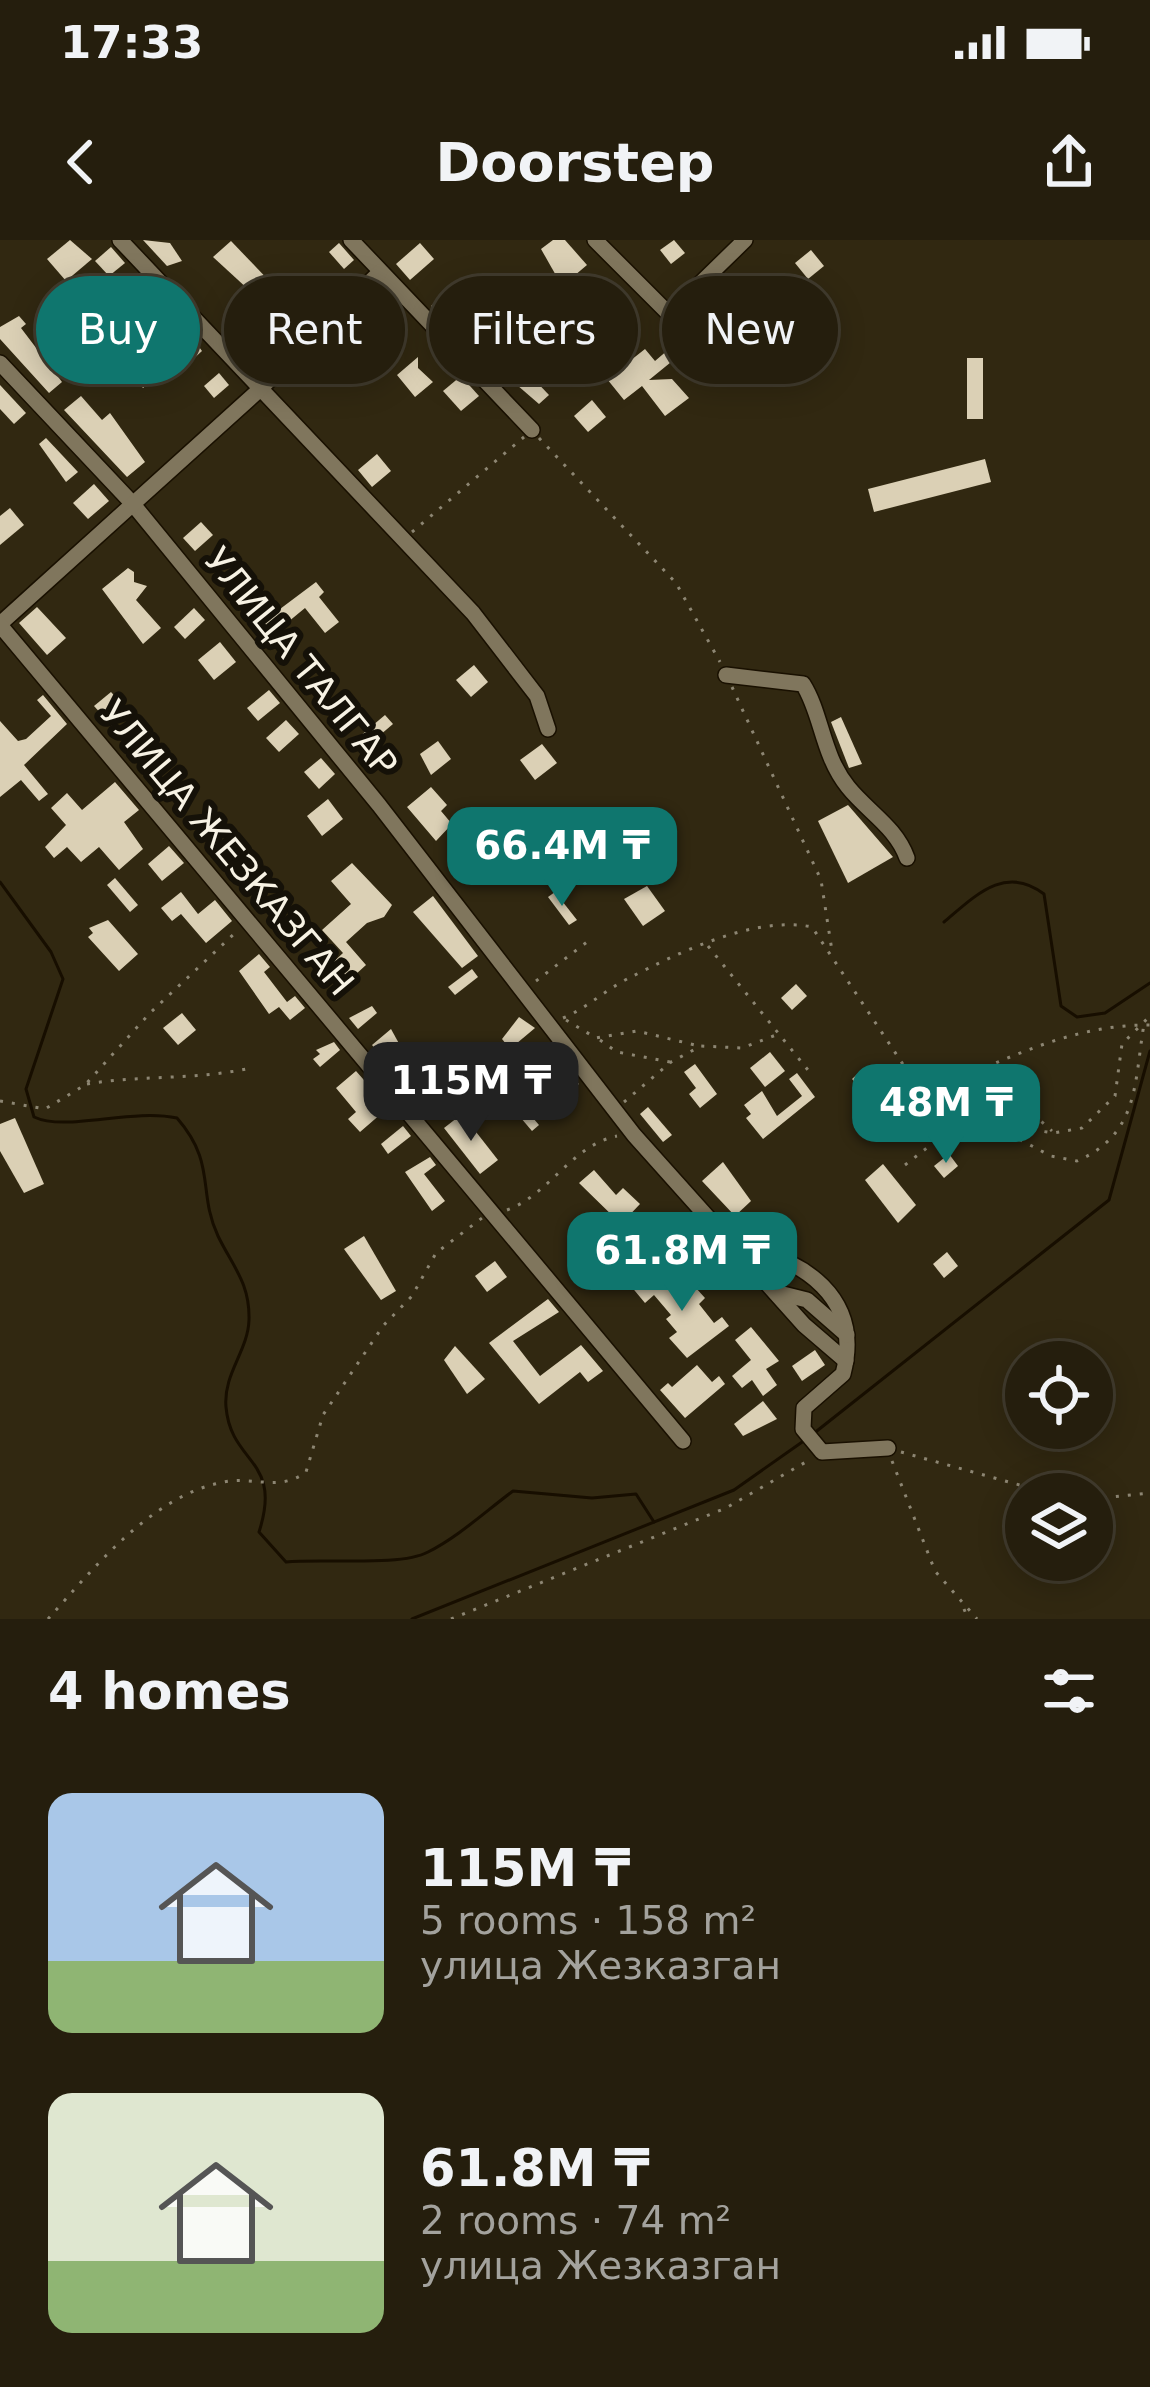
<!DOCTYPE html>
<html lang="en">
<head>
<meta charset="utf-8">
<style>
  :root { --surface:#251e0d; --page:#312b1b; --text:#f1f3f6; --muted:#a3a29d; --line:#423c2e; --accent:#0f766e }
  body { margin:0; font-family:"DejaVu Sans",sans-serif; background:var(--page); color:var(--text); height:100vh; display:flex; flex-direction:column; font-size:45px; white-space:nowrap }
  * { box-sizing:border-box; margin:0 }
  p { font-size:39px; color:var(--muted) }
  .icon { flex:none; width:66px; height:66px; fill:none; stroke:currentColor; stroke-width:2; stroke-linecap:round; stroke-linejoin:round }
  .map { position:relative; height:1379px; overflow:hidden }
  .panel { display:flex; flex-direction:column; background:var(--surface); flex:1 }
  .panel>* { flex:none }
  .banner { position:absolute; left:36px; top:36px; width:1080px; height:108px; display:flex; gap:24px }
  .buttons { position:absolute; left:1005px; top:1101px; display:grid; gap:24px }
  .buttons a { display:grid; place-items:center; width:108px; height:108px; border-radius:50%; background:var(--surface); box-shadow:0 6px 30px #0003,0 0 0 3px var(--line); font-size:60px }
  .price { position:absolute; translate:-50% -102px; padding:0 27px; border-radius:24px; background:var(--accent); color:#fff; font-size:39px; line-height:78px; filter:drop-shadow(0 3px 6px #0008) }
  .price::after { content:''; position:absolute; left:50%; top:72px; width:36px; height:27px; margin-left:-18px; background:inherit; clip-path:polygon(0 0,100% 0,50% 100%) }
  .price.on { background:#222; color:#fff }
  ul { padding:0; list-style:none }
  li { display:flex; align-items:center; gap:36px; height:300px; padding:0 48px }
  li span { display:grid; place-items:center; flex:none; width:336px; height:240px; border-radius:24px; color:#555 }
  li>.icon { margin-inline-start:auto }
  span .icon { width:144px; height:144px; fill:#fffc; stroke-width:1 }
  li b { font-size:51px }
  h2 { display:flex; justify-content:space-between; align-items:center; height:144px; padding:0 48px; font-size:51px }
  .tag { padding:0 42px; border-radius:54px; background:var(--surface); box-shadow:0 6px 30px #0003,0 0 0 3px var(--line); font-size:42px; line-height:108px }
  .tag.on { background:var(--accent); color:#fff }
  .status { display:flex; justify-content:space-between; align-items:center; height:84px; padding:0 60px; background:var(--surface); direction:ltr }
  .status svg { height:33px; fill:currentColor }
  header { display:flex; justify-content:space-between; align-items:center; height:156px; padding:0 48px; background:var(--surface); font-size:54px; font-weight:800 }
  .map>svg:first-child { display:block }
</style>
</head>
<body>
<div class="status"><b>17:33</b><svg viewBox="0 0 49 12"><path d="M0 12V9h3v3zM5 12V6h3v6zM10 12V3h3v9zM15 12V0h3v12zM26 1h20v11H26zM47 4h2v5h-2z"/></svg></div>
<header><svg class="icon" aria-label="back" viewBox="0 0 24 24"><path d="M15 5l-7 7 7 7"/></svg>Doorstep<svg class="icon" aria-label="share" viewBox="0 0 24 24"><path d="M12 15V3M7 8l5-5 5 5M5 13v7h14v-7"/></svg></header>
<div class="map">
<svg width="1150" height="1379" viewBox="0 0 1150 1379">
  <rect width="100%" height="100%" fill="#312811"/>
  <g fill="none" stroke-linecap="round" stroke-linejoin="round">
    <!-- stream -->
    <g stroke="#170e00" stroke-width="3">
      <path d="M0 642 51 712 63 739 26 849 34 877C66 892 131 868 177 878 217 924 197 951 218 996 233 1027 250 1043 249 1080 248 1111 223 1134 226 1167 231 1225 283 1218 259 1292L286 1322C323 1318 400 1327 428 1312 458 1297 486 1271 513 1251L592 1258 636 1254 654 1282"/>
      <path d="M944 682C975 656 1005 624 1044 654L1061 766 1077 777 1105 773 1150 743"/>
      <path d="M813 1194 1109 960 1150 811"/>
      <path d="M412 1379 734 1250 805 1200"/>
    </g>
  </g>
  <!-- building -->
  <g fill="#dbd0b5">
    <path d="M70 0 92 19 66 41 47 19Z"/>
    <path d="M143 0 170 3 182 21 167 26Z"/>
    <path d="M553 0H565L587 25 562 46 541 9Z"/>
    <path d="M674 0 685 13 671 24 660 10Z"/>
    <path d="M231 1 276 48 261 61 213 17Z"/>
    <path d="M339 3 354 20 344 29 329 12Z"/>
    <path d="M420 3 434 19 410 40 396 24Z"/>
    <path d="M111 7 125 23 109 36 95 21Z"/>
    <path d="M811 10 824 26 808 39 795 23Z"/>
    <circle cx="146" cy="58" r="11"/>
    <path d="M462 49 476 66 487 56 526 102 508 120 467 84 468 63 445 82 431 66 449 51 453 56Z"/>
    <path d="M394 62 402 71 379 91 371 82Z"/>
    <path d="M712 64 750 110 730 125 693 81Z"/>
    <path d="M19 76 26 84 21 88 62 142 49 153 0 99V87Z"/>
    <path d="M180 80 202 111 179 132 171 124 143 148 135 138 163 113 154 103 164 94 161 91Z"/>
    <path d="M263 88 279 105 256 127 240 109Z"/>
    <path d="M645 109 655 121 669 109 676 118 649 140 672 139 689 158 665 176 642 146 624 160 607 139Z"/>
    <path d="M418 117V128L433 142 415 157 397 135Z"/>
    <rect x="967" y="118" width="16" height="61"/>
    <path d="M219 133 229 145 214 158 204 146Z"/>
    <path d="M529 134 549 155 539 164 517 145Z"/>
    <path d="M461 136 479 156 461 171 443 151Z"/>
    <path d="M0 145 26 173 14 184 0 169Z"/>
    <path d="M81 156 102 180 110 173 145 222 127 237 64 170Z"/>
    <path d="M592 160 606 177 588 192 574 176Z"/>
    <path d="M46 198 78 232 66 242 39 204Z"/>
    <path d="M377 214 391 231 372 247 358 230Z"/>
    <path d="M985 219 991 242 874 272 868 249Z"/>
    <path d="M94 244 109 261 88 279 73 263Z"/>
    <path d="M10 268 24 285 0 305V276Z"/>
    <path d="M201 282 213 295 195 311 183 298Z"/>
    <path d="M128 328 134 332V342L147 346 136 360 161 388 143 404 102 349Z"/>
    <path d="M247 333 280 369 316 342 324 352 319 357 339 382 325 393 305 368 271 396 229 349Z"/>
    <path d="M37 367 66 398 47 415 19 383Z"/>
    <path d="M194 368 205 380 185 399 174 387Z"/>
    <path d="M220 402 236 422 214 440 198 420Z"/>
    <path d="M474 425 488 442 471 457 456 440Z"/>
    <path d="M269 450 280 463 258 481 247 468Z"/>
    <path d="M111 452 129 472 113 487 94 466Z"/>
    <path d="M43 455 67 484 24 525 48 554 39 561 21 540 0 557V481L18 501 26 499 51 476 37 460Z"/>
    <path d="M385 475 393 484 360 512 353 502Z"/>
    <path d="M841 477 862 524 849 528 831 482Z"/>
    <path d="M286 480 299 494 279 512 266 498Z"/>
    <path d="M145 484 158 499 136 517 113 488Z"/>
    <path d="M438 501 451 519 431 535 420 514Z"/>
    <path d="M542 504 557 523 535 540 520 520Z"/>
    <path d="M321 518 335 534 319 549 304 532Z"/>
    <path d="M115 542 139 570 124 582 143 609 119 630 99 607 81 622 67 607 54 618 45 607 66 585 51 568 67 553 82 570Z"/>
    <path d="M431 547 447 565 441 571 452 584 436 601 407 567Z"/>
    <path d="M328 559 343 579 322 596 307 576Z"/>
    <path d="M848 565 893 617 848 643 818 581Z"/>
    <path d="M238 598 275 644 259 657 232 625 226 630 214 616Z"/>
    <path d="M169 606 184 623 162 641 148 624Z"/>
    <path d="M352 623 392 665 384 677 367 683 346 702 366 725 344 745 328 727 343 713 322 690 351 664 331 641Z"/>
    <path d="M115 638 138 665 130 672 107 645Z"/>
    <path d="M647 646 665 671 643 686 624 659Z"/>
    <path d="M181 652 198 674 215 660 232 681 206 703 181 674 172 681 161 668Z"/>
    <path d="M555 652 577 680 569 685 548 657Z"/>
    <path d="M433 656 478 716 462 728 413 672Z"/>
    <path d="M108 680 138 714 119 731 88 697 93 693 89 688Z"/>
    <path d="M259 714 270 727 264 732 287 762 295 756 305 768 290 780 279 767 269 774 239 731Z"/>
    <path d="M472 729 478 737 455 755 448 747Z"/>
    <path d="M796 744 807 756 792 770 781 758Z"/>
    <path d="M372 766 377 773 358 789 349 778Z"/>
    <path d="M182 773 196 790 178 805 163 788Z"/>
    <path d="M519 777 535 788 510 809 502 799Z"/>
    <path d="M391 789 402 809 387 823 372 805Z"/>
    <path d="M334 802 340 810 320 827 313 819 320 814 316 810Z"/>
    <path d="M508 812 526 839 511 851 491 826Z"/>
    <path d="M770 812 785 831 765 847 750 828Z"/>
    <path d="M695 824 717 854 700 868 689 854 696 848 684 832Z"/>
    <path d="M564 827 579 844 560 860 548 844Z"/>
    <path d="M864 828 887 843 869 859 852 839Z"/>
    <path d="M356 831 371 848 364 854 382 873 360 892 348 879 356 872 336 848Z"/>
    <path d="M797 833 815 857 763 899 746 878 751 874 744 865 762 851 777 876 802 856 789 839Z"/>
    <path d="M516 858 539 885 532 891 509 864Z"/>
    <path d="M648 867 672 895 663 902 640 874Z"/>
    <path d="M462 874 498 920 480 934 444 888Z"/>
    <path d="M15 878 44 944 24 953 0 911V884Z"/>
    <path d="M403 886 411 896 388 914 381 904Z"/>
    <path d="M949 914 958 926 944 938 934 926Z"/>
    <path d="M430 917 436 925 424 934 445 961 432 971 405 932Z"/>
    <path d="M723 922 751 961 735 976 702 941Z"/>
    <path d="M883 924 916 965 898 983 865 940Z"/>
    <path d="M594 930 616 955 623 948 640 964 621 984 579 943Z"/>
    <path d="M617 993 632 1010 612 1028 597 1011Z"/>
    <path d="M364 996 396 1051 381 1060 344 1009Z"/>
    <path d="M947 1012 958 1026 944 1038 933 1024Z"/>
    <path d="M495 1021 507 1037 487 1052 475 1036Z"/>
    <path d="M648 1030 664 1049 671 1043 684 1059 696 1048 705 1058 699 1064 714 1083 722 1077 729 1086 687 1118 669 1098 677 1092 666 1079 671 1075 654 1055 645 1063 630 1045Z"/>
    <path d="M548 1059 559 1072 513 1101 540 1136 581 1105 603 1131 588 1142 580 1132 539 1164 489 1103Z"/>
    <path d="M751 1087 779 1121 766 1129 777 1145 763 1156 752 1140 742 1148 732 1136 751 1120 735 1100Z"/>
    <path d="M455 1106 485 1139 467 1154 444 1120Z"/>
    <path d="M815 1110 825 1125 802 1141 792 1126Z"/>
    <path d="M697 1125 712 1142 719 1136 725 1144 685 1178 660 1150 668 1143 672 1147Z"/>
    <path d="M763 1161 777 1179 743 1196 734 1184Z"/>
  </g>
  <g fill="none" stroke-linecap="round" stroke-linejoin="round">
    <!-- street casing -->
    <g stroke="#191000" stroke-width="18">
      <g id="street">
        <path d="M120 0 473 373 537 456 548 489"/>
        <path d="M351 0 532 190"/>
        <path d="M595 0 685 90"/>
        <path d="M669 74 745 0"/>
        <path d="M0 123 132 263 379 565 634 895 804 1085 846 1121"/>
        <path d="M0 384 258 151 380 32"/>
        <path d="M0 385 683 1201"/>
        <path d="M726 435 803 444C822 474 822 515 848 547 868 572 896 587 907 618"/>
        <path d="M737 1007C804 1018 863 1058 843 1134L804 1168 803 1189 822 1212 888 1208"/>
        <path d="M775 1052 807 1060 847 1095"/>
      </g>
    </g>
    <!-- path -->
    <g stroke="#8d8673" stroke-width="3" stroke-dasharray="3 9" stroke-linecap="butt">
      <path d="M539 198 676 343 720 422"/>
      <path d="M412 292 524 197"/>
      <path d="M732 447 821 640 832 711"/>
      <path d="M708 706 812 835"/>
      <path d="M536 741 587 702"/>
      <path d="M563 778C587 768 604 751 627 739 678 713 755 675 812 687L912 838 929 852 1051 916 1077 921C1139 894 1134 844 1144 784"/>
      <path d="M566 780 596 798 637 791 699 806"/>
      <path d="M600 800 617 812 670 822"/>
      <path d="M998 825 1023 865 1052 891"/>
      <path d="M87 844C140 835 194 840 246 829"/>
      <path d="M930 851C1003 821 1071 784 1150 785"/>
      <path d="M0 861 45 869 85 845 149 774 236 692"/>
      <path d="M624 862 671 822 701 806 742 808 776 795"/>
      <path d="M997 884 1053 893 1082 888 1115 856 1122 804 1150 776"/>
      <path d="M905 925 955 886 987 884"/>
      <path d="M507 970C549 955 572 905 617 896"/>
      <path d="M901 1212 1052 1254"/>
      <path d="M892 1221 935 1331 977 1379"/>
      <path d="M1092 1259 1150 1253"/>
      <path d="M964 1369 968 1379"/>
      <path d="M48 1379C94 1328 152 1255 224 1242 253 1236 280 1252 306 1232L323 1175 383 1086 412 1056 436 1013 482 978"/>
      <path d="M451 1379 726 1268 811 1219"/>
    </g>
    <!-- street -->
    <use href="#street" stroke="#80765d" stroke-width="15"/>
  </g>
  <g text-anchor="middle" dominant-baseline="central" stroke-width="12" stroke-linejoin="round" paint-order="stroke">
    <!-- street labels -->
    <g font-size="36" fill="#f7f2e4" stroke="#151108">
      <text transform="translate(301 422) rotate(51)">УЛИЦА ТАЛГАР</text>
      <text transform="translate(227 608) rotate(50)">УЛИЦА ЖЕЗКАЗГАН</text>
    </g>
  </g>
</svg>
<div class="buttons">
<a><svg class="icon" aria-label="locate" viewBox="0 0 24 24"><circle cx="12" cy="12" r="6"/><path d="M12 2v4M12 18v4M2 12h4M18 12h4"/></svg></a>
<a><svg class="icon" aria-label="layers" viewBox="0 0 24 24"><path d="M12 4l9 5-9 5-9-5zM3 14l9 5 9-5"/></svg></a>
</div>
<b class="price" style="left:562px;top:669px">66.4M ₸</b>
<b class="price on" style="left:471px;top:904px">115M ₸</b>
<b class="price" style="left:946px;top:926px">48M ₸</b>
<b class="price" style="left:682px;top:1074px">61.8M ₸</b>
<div class="banner">
<a class="tag on">Buy</a>
<a class="tag">Rent</a>
<a class="tag">Filters</a>
<a class="tag">New</a>
</div>
</div>
<section class="panel">
<h2>4 homes<svg class="icon" aria-label="filters" viewBox="0 0 24 24"><path d="M4 7h16M4 17h16"/><circle cx="9" cy="7" r="2"/><circle cx="15" cy="17" r="2"/></svg></h2>
<ul>
<li><span style="background:linear-gradient(#a9c7e8 70%,#8fb573 0)"><svg class="icon" aria-label="home" viewBox="0 0 24 24"><path d="M3 11l9-7 9 7M6 9v11h12V9"/></svg></span><div><b>115M ₸</b><p>5 rooms · 158 m²</p><p>улица Жезказган</p></div></li>
<li><span style="background:linear-gradient(#dfe7d0 70%,#8fb573 0)"><svg class="icon" aria-label="home" viewBox="0 0 24 24"><path d="M3 11l9-7 9 7M6 9v11h12V9"/></svg></span><div><b>61.8M ₸</b><p>2 rooms · 74 m²</p><p>улица Жезказган</p></div></li>
</ul>
</section>
</body>
</html>
